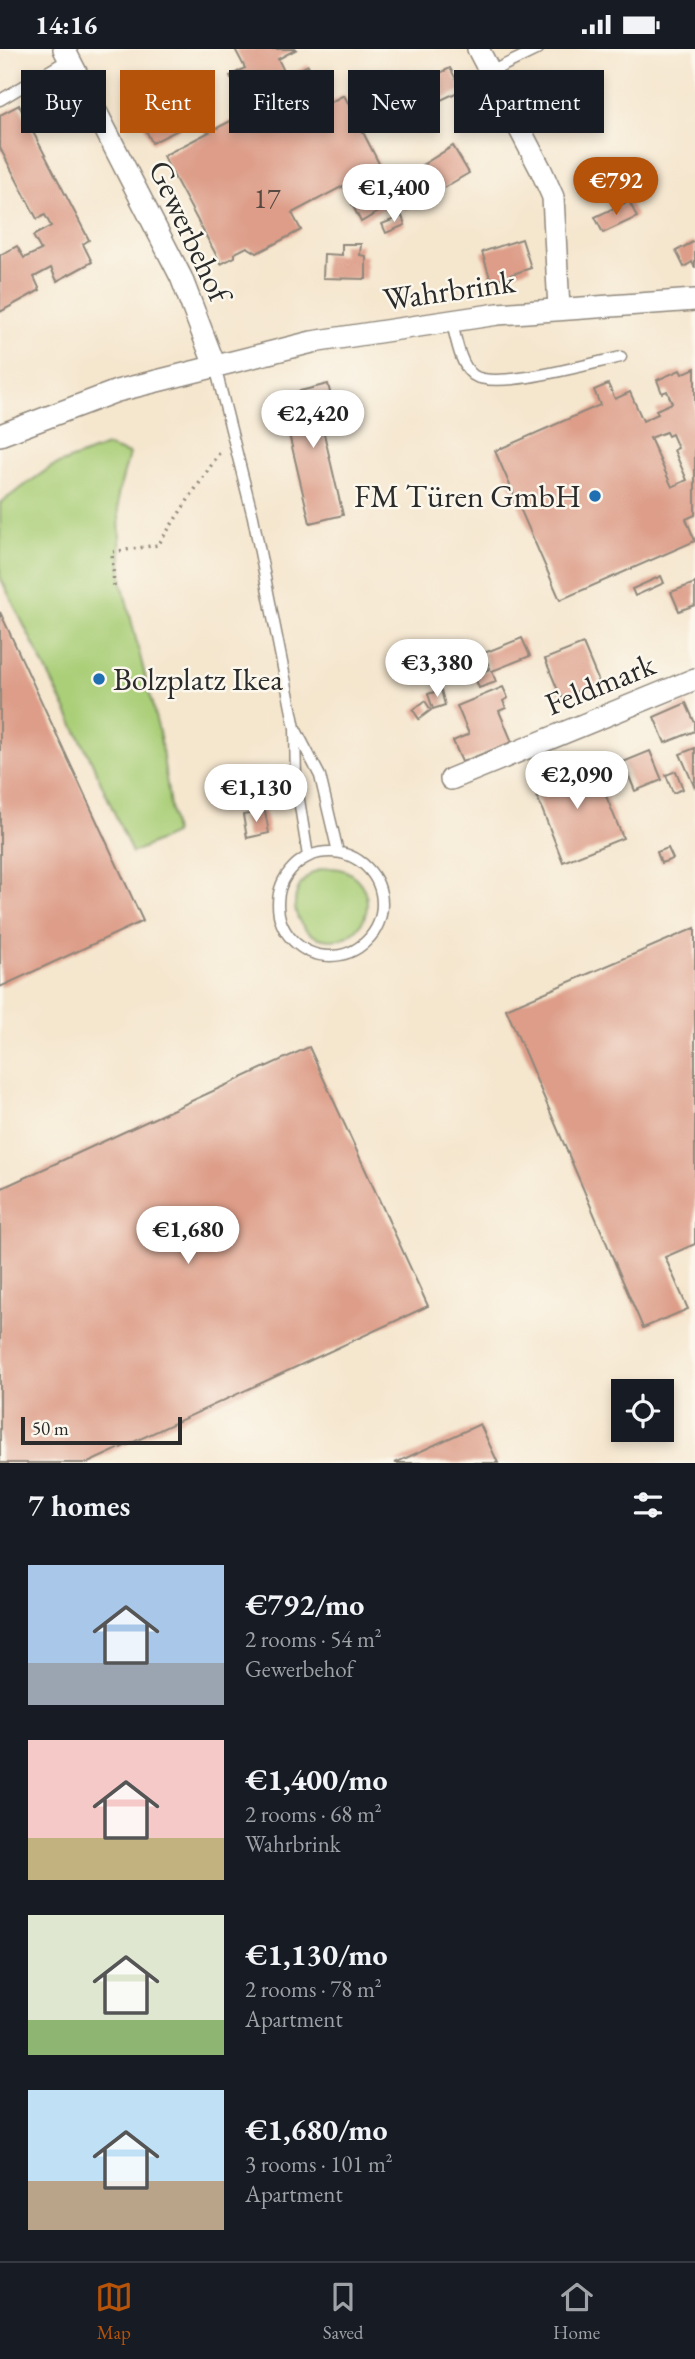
<!DOCTYPE html>
<html lang="en">
<head>
<meta charset="utf-8">
<style>
  :root { --surface:#171b24; --page:#242831; --text:#f1f3f6; --muted:#9ea1a6; --line:#363941; --accent:#b45309 }
  body { margin:0; font-family:"EB Garamond",serif; background:var(--page); color:var(--text); height:100vh; display:flex; flex-direction:column; font-size:26px; white-space:nowrap }
  * { box-sizing:border-box; margin:0 }
  p { font-size:23px; color:var(--muted) }
  .icon { flex:none; width:38px; height:38px; fill:none; stroke:currentColor; stroke-width:2; stroke-linecap:round; stroke-linejoin:round }
  .map { position:relative; height:1414px; overflow:hidden }
  .panel { display:flex; flex-direction:column; background:var(--surface); flex:1 }
  .panel>* { flex:none }
  .top-card { position:absolute; left:21px; top:21px; width:654px; height:63px; display:flex; gap:14px }
  .tools { position:absolute; left:611px; top:1330px; display:grid; gap:14px }
  .tools a { display:grid; place-items:center; width:63px; height:63px; border-radius:0px; background:var(--surface); box-shadow:0 4px 10px #0003; font-size:35px }
  .scale { position:absolute; left:21px; bottom:18px; width:161px; box-sizing:border-box; padding-left:7px; border:4px solid #2b2b2b; border-top:0; font-size:19px; line-height:24px; white-space:nowrap; color:#2b2b2b; -webkit-text-stroke:5px #fbf7ec; paint-order:stroke }
  .price { position:absolute; translate:-50% -60px; padding:0 16px; border-radius:24px; background:#fff; color:#222; font-size:23px; line-height:46px; filter:drop-shadow(0 2px 4px #0008) }
  .price::after { content:''; position:absolute; left:50%; top:42px; width:21px; height:16px; margin-left:-10px; background:inherit; clip-path:polygon(0 0,100% 0,50% 100%) }
  .price.on { background:var(--accent); color:#fff }
  ul { padding:0; list-style:none }
  li { display:flex; align-items:center; gap:21px; height:175px; padding:0 28px }
  li span { display:grid; place-items:center; flex:none; width:196px; height:140px; border-radius:0px; color:#555 }
  li>.icon { margin-inline-start:auto }
  span .icon { width:84px; height:84px; fill:#fffc; stroke-width:1 }
  li b { font-size:30px }
  h2 { display:flex; justify-content:space-between; align-items:center; height:84px; padding:0 28px; font-size:30px }
  .tag { padding:0 24px; border-radius:0px; background:var(--surface); box-shadow:0 4px 10px #0003; font-size:24px; line-height:63px }
  .tag.on { background:var(--accent); color:#fff }
  .status { display:flex; justify-content:space-between; align-items:center; height:49px; padding:0 35px; background:var(--surface); direction:ltr }
  .status svg { height:19px; fill:currentColor }
  .menu { display:flex; justify-content:space-around; align-items:center; height:98px; border-top:2px solid var(--line); background:var(--surface); font-size:19px; color:var(--muted) }
  .menu a { display:grid; justify-items:center; gap:4px }
  .menu .on { color:var(--accent) }
  .map>svg:first-child { display:block }
</style>
</head>
<body>
<div class="status"><b>14:16</b><svg viewBox="0 0 49 12"><path d="M0 12V9h3v3zM5 12V6h3v6zM10 12V3h3v9zM15 12V0h3v12zM26 1h20v11H26zM47 4h2v5h-2z"/></svg></div>
<div class="map">
<svg width="695" height="1414" viewBox="0 0 695 1414">
  <rect width="100%" height="100%" fill="#fbf7ec"/>
  <filter id="ink" filterUnits="userSpaceOnUse"><feTurbulence type="fractalNoise" baseFrequency=".0143" numOctaves="2"/><feDisplacementMap in="SourceGraphic" scale="14" xChannelSelector="R" yChannelSelector="G"/><feConvolveMatrix kernelMatrix="1 2 1 2 8 2 1 2 1" color-interpolation-filters="sRGB"/></filter>
  <filter id="wash" filterUnits="userSpaceOnUse"><feTurbulence type="fractalNoise" baseFrequency=".00686" numOctaves="4" result="noise"/><feDisplacementMap in="SourceGraphic" scale="28" xChannelSelector="R" yChannelSelector="G"/><feGaussianBlur stdDeviation="1.57" result="paint"/><feColorMatrix in="noise" values="0 0 0 0 0 0 0 0 0 0 0 0 0 0 0 0 0 1.4 0 .05"/><feComposite in="paint" operator="in"/></filter>
  <g filter="url(#wash)">
    <rect width="100%" height="100%" fill="#f5e6ce"/>
    <!-- green -->
    <g fill="#abcf79" stroke="#6b7d52" stroke-width="2">
      <path d="M106 397 129 405 118 446 122 534 160 687 174 785 132 804 92 713 0 528V454L51 418Z"/>
      <circle cx="331" cy="855" r="36"/>
    </g>
    <g id="blocks">
      <!-- building -->
      <g fill="#dd9d88" fill-rule="evenodd">
        <path d="M235 0H297L278 10 286 26 269 35 275 45 292 37 287 27 308 16 321 42 299 52 306 66 344 46 390 136 453 97 469 124 406 161 399 151 361 173 343 137 292 164 301 181 257 204 247 198 235 204V208L221 215 163 107 248 63 230 27 245 19Z"/>
        <path d="M450 19 462 41 439 52 428 30Z"/>
        <path d="M54 40 58 48 48 53 44 45Z"/>
        <path d="M191 42 204 68 188 76 174 50Z"/>
        <path d="M167 50 182 79 152 94 138 64Z"/>
        <path d="M19 56 89 191 83 195 92 213 57 232 51 219 34 228 40 241 0 263V206L17 197 24 209 41 201 33 187 51 177 45 166 37 170 0 99V66Z"/>
        <path d="M629 152 637 168 603 184 595 168Z"/>
        <path d="M402 167 405 176 386 184 382 175Z"/>
        <path d="M522 190 531 219 491 232 482 203Z"/>
        <path d="M695 192V219L692 213 684 218 676 202Z"/>
        <path d="M342 195H361L360 206 366 207V230L323 229 324 205 342 206Z"/>
        <path d="M695 319V466L686 470 695 492 560 551 495 402 600 356 594 341 608 335 615 350 630 343 643 372 658 365 656 361 672 354 667 342 662 344 657 331 680 321 682 325ZM666 383 668 387 672 385 678 399 674 401 687 431 672 438 650 389Z"/>
        <path d="M328 335 336 369 321 372 343 466 310 474 280 347Z"/>
        <path d="M661 527 664 534 635 547 632 540Z"/>
        <path d="M695 534V556L679 562 671 543Z"/>
        <path d="M0 563 143 872 0 938Z"/>
        <path d="M522 589 530 607 492 622 496 633 479 639 474 626 490 620 484 604Z"/>
        <path d="M583 595 599 633 561 649 545 610Z"/>
        <path d="M503 638 508 649 503 652 506 659 499 662 512 693 462 713 453 692 469 685 457 657Z"/>
        <path d="M441 641 445 656 433 660 428 645Z"/>
        <path d="M425 652 431 661 419 670 413 661Z"/>
        <path d="M686 654 695 674V682L665 694 654 668Z"/>
        <path d="M695 699V739L680 705Z"/>
        <path d="M650 702 662 731 635 742 623 713Z"/>
        <path d="M592 712 623 789 563 813 532 735Z"/>
        <path d="M676 722 683 740 673 744 666 726Z"/>
        <path d="M265 762 269 784 247 789 243 766Z"/>
        <path d="M668 799 673 810 661 814 657 803Z"/>
        <path d="M695 879V1195L665 1208 688 1260 643 1279 506 960Z"/>
        <path d="M309 998 428 1257 88 1414H0V1140Z"/>
        <path d="M480 1375 498 1414H395Z"/>
      </g>
    </g>
  </g>
  <g filter="url(#ink)">
    <use href="#blocks" fill-opacity="0" stroke="#90887c" stroke-width="2"/>
    <g fill="none" stroke-linecap="round" stroke-linejoin="round">
      <!-- service casing -->
      <g stroke="#90887c" stroke-width="13">
        <g id="service">
          <path d="M490 23 538 0"/>
          <path d="M0 51 69 10"/>
          <path d="M451 271C456 287 459 315 473 326 495 342 592 314 621 308"/>
          <path d="M215 317 253 468 295 679 296 732 308 807"/>
          <path d="M296 681 320 727 338 803"/>
          <circle cx="330" cy="855" r="52"/>
        </g>
      </g>
      <!-- minor casing -->
      <g stroke="#90887c" stroke-width="24">
        <g id="minor">
          <path d="M64 0 181 228 215 317"/>
          <path d="M478 0 541 121 553 148 559 259"/>
          <path d="M0 386 117 342 312 293 498 265 695 251"/>
          <path d="M451 730 695 630"/>
        </g>
      </g>
      <!-- path -->
      <path stroke="#90887c" stroke-width="3.5" stroke-dasharray="2 5" stroke-linecap="butt" d="M114 537 112 503 158 496 220 403"/>
      <!-- service -->
      <use href="#service" stroke="#fff" stroke-width="10"/>
      <!-- minor -->
      <use href="#minor" stroke="#fff" stroke-width="21"/>
    </g>
  </g>
  <!-- markers -->
  <g fill="#1f6fb2" stroke="#fbf7ec" stroke-width="2.5">
    <circle cx="595" cy="447" r="7"/>
    <circle cx="99" cy="630" r="7"/>
  </g>
  <g text-anchor="middle" dominant-baseline="central" stroke-width="5" stroke-linejoin="round" paint-order="stroke">
    <!-- number labels -->
    <g font-size="28" fill="#584842">
      <text x="267" y="149">17</text>
    </g>
    <!-- street labels -->
    <g font-size="32" fill="#2b2b2b" stroke="#fbf7ec">
      <text transform="translate(190 182) rotate(65)">Gewerbehof</text>
      <text transform="translate(449 241) rotate(-8)">Wahrbrink</text>
      <text transform="translate(600 635) rotate(-22)">Feldmark</text>
    </g>
    <!-- poi labels -->
    <g font-size="32" fill="#2b2b2b" stroke="#fbf7ec" text-anchor="end">
      <text x="581" y="447">FM Türen GmbH</text>
      <text x="113" y="630" text-anchor="start">Bolzplatz Ikea</text>
    </g>
  </g>
</svg>
<div class="tools">
<a><svg class="icon" aria-label="locate" viewBox="0 0 24 24"><circle cx="12" cy="12" r="6"/><path d="M12 2v4M12 18v4M2 12h4M18 12h4"/></svg></a>
</div>
<div class="scale">50 m</div>
<b class="price on" style="left:616px;top:168px">€792</b>
<b class="price" style="left:394px;top:175px">€1,400</b>
<b class="price" style="left:313px;top:401px">€2,420</b>
<b class="price" style="left:437px;top:650px">€3,380</b>
<b class="price" style="left:577px;top:762px">€2,090</b>
<b class="price" style="left:256px;top:775px">€1,130</b>
<b class="price" style="left:188px;top:1217px">€1,680</b>
<div class="top-card">
<a class="tag">Buy</a>
<a class="tag on">Rent</a>
<a class="tag">Filters</a>
<a class="tag">New</a>
<a class="tag">Apartment</a>
</div>
</div>
<section class="panel">
<h2>7 homes<svg class="icon" aria-label="filters" viewBox="0 0 24 24"><path d="M4 7h16M4 17h16"/><circle cx="9" cy="7" r="2"/><circle cx="15" cy="17" r="2"/></svg></h2>
<ul>
<li><span style="background:linear-gradient(#a9c7e8 70%,#9aa5b1 0)"><svg class="icon" aria-label="home" viewBox="0 0 24 24"><path d="M3 11l9-7 9 7M6 9v11h12V9"/></svg></span><div><b>€792/mo</b><p>2 rooms · 54 m²</p><p>Gewerbehof</p></div></li>
<li><span style="background:linear-gradient(#f6c9c9 70%,#c2b280 0)"><svg class="icon" aria-label="home" viewBox="0 0 24 24"><path d="M3 11l9-7 9 7M6 9v11h12V9"/></svg></span><div><b>€1,400/mo</b><p>2 rooms · 68 m²</p><p>Wahrbrink</p></div></li>
<li><span style="background:linear-gradient(#dfe7d0 75%,#8fb573 0)"><svg class="icon" aria-label="home" viewBox="0 0 24 24"><path d="M3 11l9-7 9 7M6 9v11h12V9"/></svg></span><div><b>€1,130/mo</b><p>2 rooms · 78 m²</p><p>Apartment</p></div></li>
<li><span style="background:linear-gradient(#bfe0f5 65%,#b9a48a 0)"><svg class="icon" aria-label="home" viewBox="0 0 24 24"><path d="M3 11l9-7 9 7M6 9v11h12V9"/></svg></span><div><b>€1,680/mo</b><p>3 rooms · 101 m²</p><p>Apartment</p></div></li>
</ul>
</section>
<nav class="menu">
<a class="on"><svg class="icon" aria-label="map" viewBox="0 0 24 24"><path d="M3 6l6-2 6 2 6-2v14l-6 2-6-2-6 2zM9 4v14M15 6v14"/></svg>Map</a>
<a><svg class="icon" aria-label="saved" viewBox="0 0 24 24"><path d="M7 4h10v16l-5-4-5 4z"/></svg>Saved</a>
<a><svg class="icon" aria-label="home" viewBox="0 0 24 24"><path d="M3 11l9-7 9 7M6 9v11h12V9"/></svg>Home</a>
</nav>
</body>
</html>
